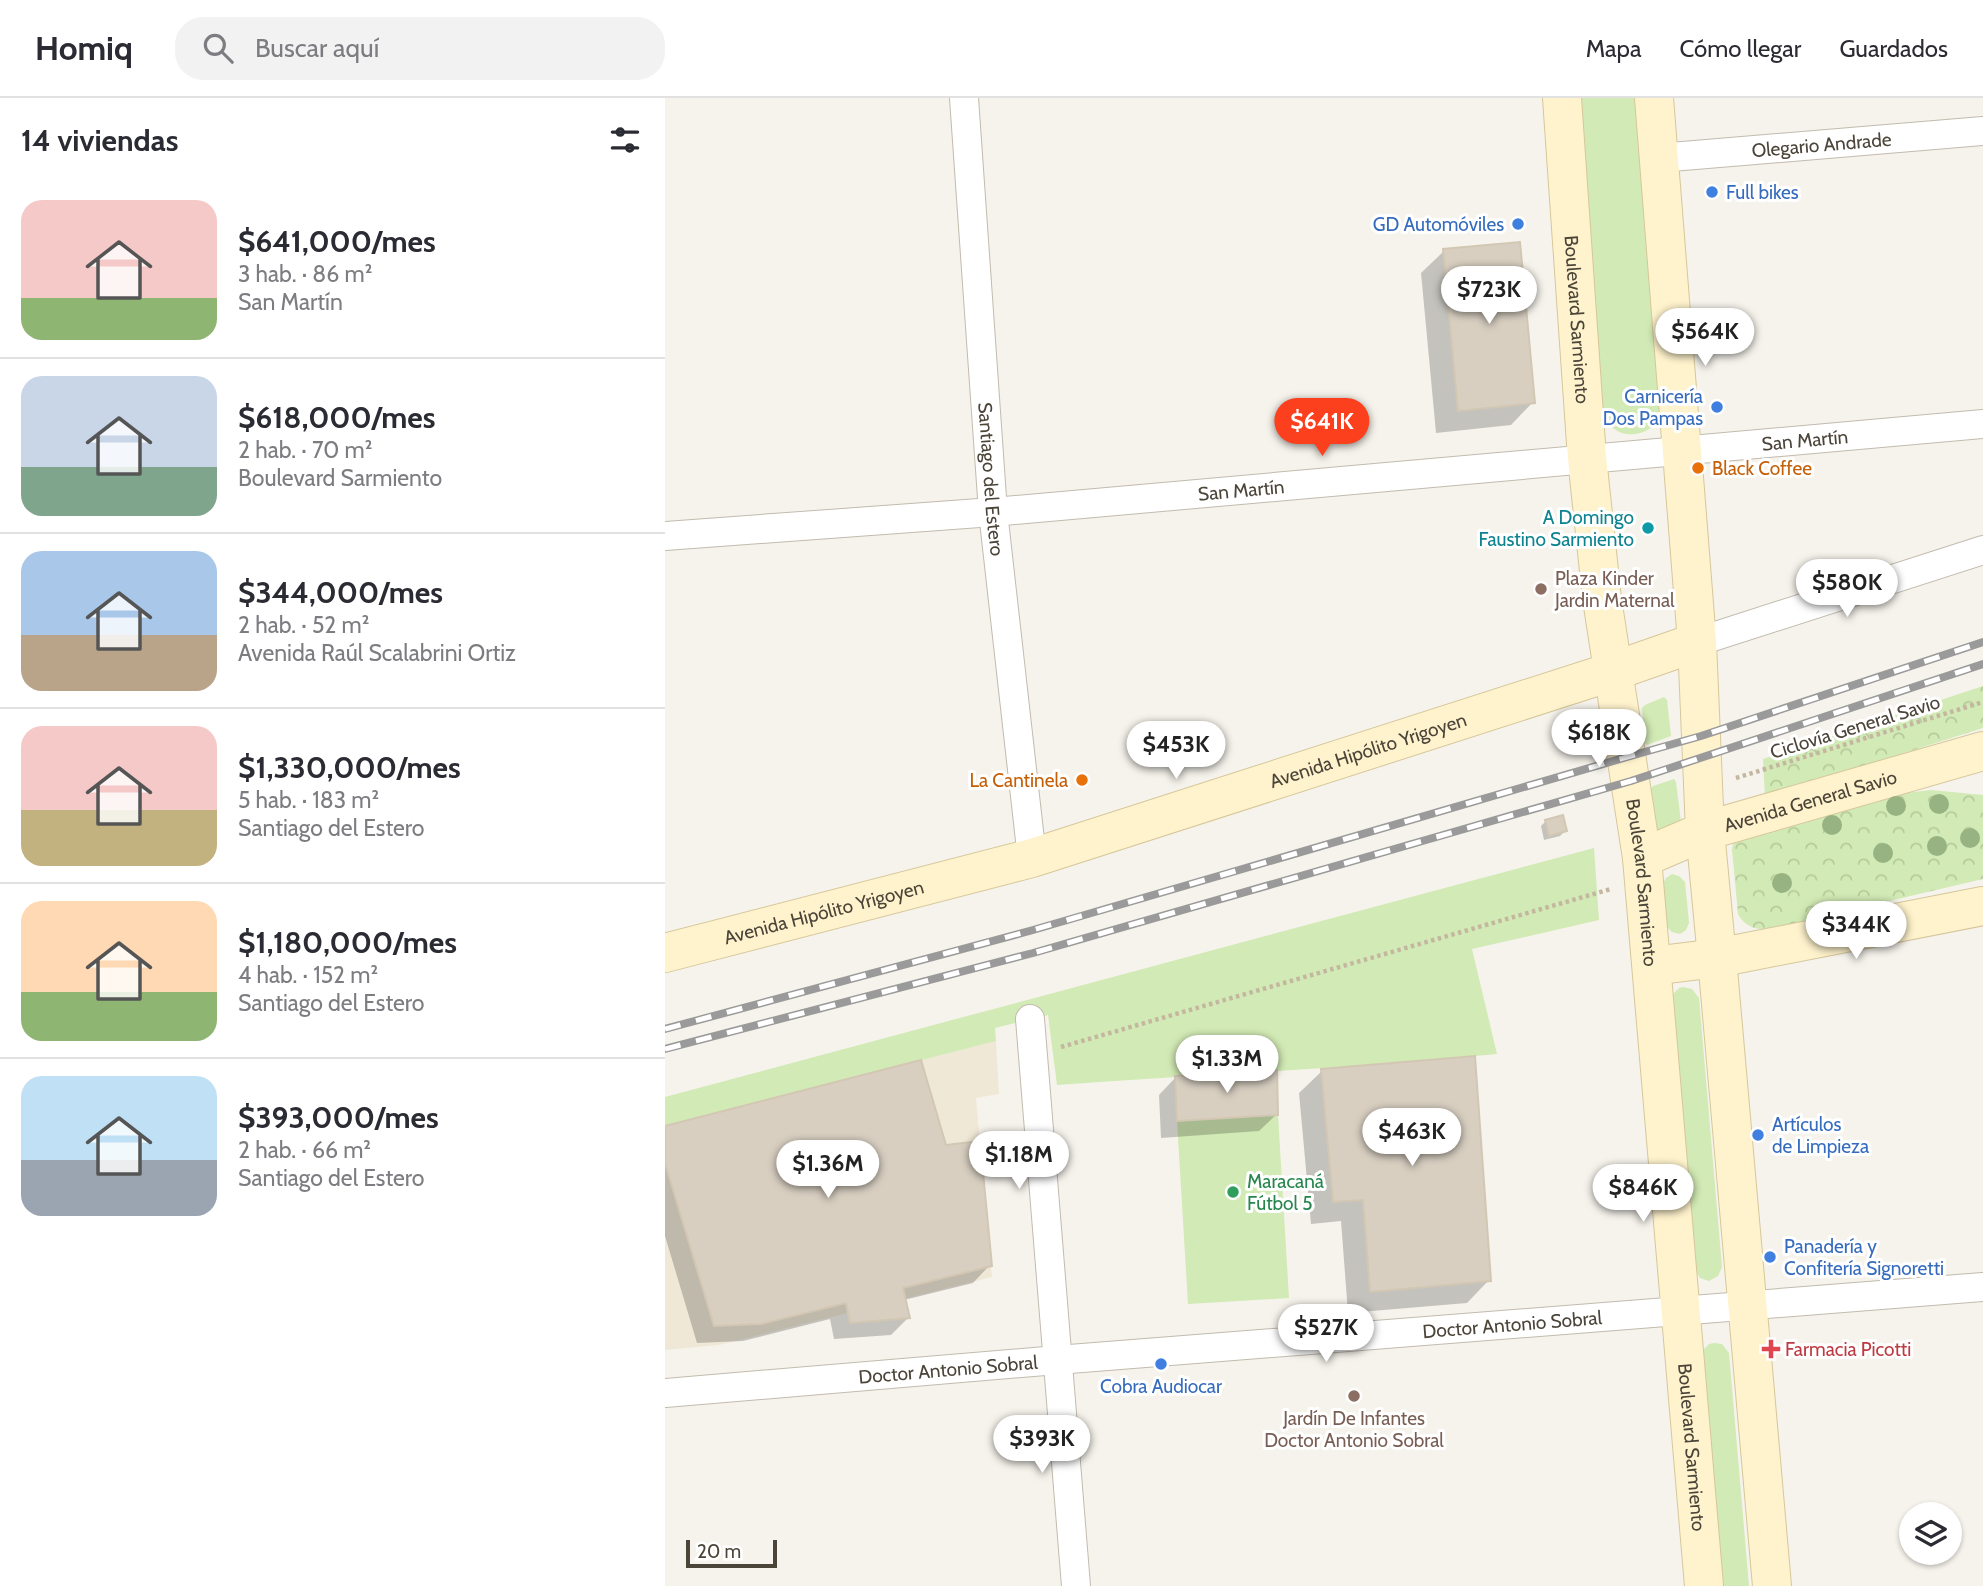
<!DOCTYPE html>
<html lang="es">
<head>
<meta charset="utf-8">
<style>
  :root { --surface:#fff; --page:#f2f2f3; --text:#2b2b33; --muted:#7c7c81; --line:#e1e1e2; --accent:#fc3f1d }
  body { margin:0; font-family:Cabin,sans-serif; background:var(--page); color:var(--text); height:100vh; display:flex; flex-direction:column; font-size:26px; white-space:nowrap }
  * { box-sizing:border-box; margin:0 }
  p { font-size:23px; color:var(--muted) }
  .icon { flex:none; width:38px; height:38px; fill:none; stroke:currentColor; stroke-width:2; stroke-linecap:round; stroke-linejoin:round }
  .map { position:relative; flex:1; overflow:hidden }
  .drawer { display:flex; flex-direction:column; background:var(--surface); width:665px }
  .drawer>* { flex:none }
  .tools { position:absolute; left:1234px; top:1404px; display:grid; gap:14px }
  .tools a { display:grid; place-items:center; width:63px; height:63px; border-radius:50%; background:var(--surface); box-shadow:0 2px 5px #0004; font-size:35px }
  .scale { position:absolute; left:21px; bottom:18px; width:91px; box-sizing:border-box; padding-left:7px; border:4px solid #4b4439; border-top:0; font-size:19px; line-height:24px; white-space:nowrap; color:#4b4439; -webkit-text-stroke:5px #fff; paint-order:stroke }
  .price { position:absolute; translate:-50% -60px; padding:0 16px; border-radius:24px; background:#fff; color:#222; font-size:23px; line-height:46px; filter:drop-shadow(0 2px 4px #0008) }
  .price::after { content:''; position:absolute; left:50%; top:42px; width:21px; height:16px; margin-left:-10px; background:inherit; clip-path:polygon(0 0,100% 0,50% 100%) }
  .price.selected { background:var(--accent); color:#fff }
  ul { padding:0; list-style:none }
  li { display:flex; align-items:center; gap:21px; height:175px; padding:0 21px }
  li+li { border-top:2px solid var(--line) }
  li span { display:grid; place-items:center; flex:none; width:196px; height:140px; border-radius:21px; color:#555 }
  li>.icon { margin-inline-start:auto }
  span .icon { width:84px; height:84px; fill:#fffc; stroke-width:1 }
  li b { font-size:30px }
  h2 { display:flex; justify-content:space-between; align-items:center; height:84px; padding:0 21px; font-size:30px }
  header { display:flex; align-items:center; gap:42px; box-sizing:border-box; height:98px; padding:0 35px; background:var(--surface); border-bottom:2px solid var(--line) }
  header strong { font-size:33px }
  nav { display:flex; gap:38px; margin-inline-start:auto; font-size:24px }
  .search { width:490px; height:63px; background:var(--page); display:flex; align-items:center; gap:18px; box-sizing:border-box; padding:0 24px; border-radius:28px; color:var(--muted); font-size:26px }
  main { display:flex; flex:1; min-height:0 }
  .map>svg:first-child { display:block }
</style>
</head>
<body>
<header>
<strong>Homiq</strong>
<div class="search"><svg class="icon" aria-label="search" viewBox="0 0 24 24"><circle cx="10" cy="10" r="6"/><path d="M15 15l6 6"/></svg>Buscar aquí</div>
<nav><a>Mapa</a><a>Cómo llegar</a><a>Guardados</a></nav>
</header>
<main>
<section class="drawer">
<h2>14 viviendas<svg class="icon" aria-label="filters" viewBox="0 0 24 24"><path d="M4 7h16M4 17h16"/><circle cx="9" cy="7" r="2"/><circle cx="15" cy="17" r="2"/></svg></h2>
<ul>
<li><span style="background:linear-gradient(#f6c9c9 70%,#8fb573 0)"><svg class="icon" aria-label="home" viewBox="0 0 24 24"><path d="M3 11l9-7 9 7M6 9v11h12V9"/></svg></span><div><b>$641,000/mes</b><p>3 hab. · 86 m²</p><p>San Martín</p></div></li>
<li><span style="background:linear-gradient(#c9d6e8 65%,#7fa58c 0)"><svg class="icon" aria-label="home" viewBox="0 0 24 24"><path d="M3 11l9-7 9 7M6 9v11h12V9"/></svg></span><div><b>$618,000/mes</b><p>2 hab. · 70 m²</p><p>Boulevard Sarmiento</p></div></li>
<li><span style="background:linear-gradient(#a9c7e8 60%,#b9a48a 0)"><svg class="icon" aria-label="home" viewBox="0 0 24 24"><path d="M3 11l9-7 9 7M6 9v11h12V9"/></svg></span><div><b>$344,000/mes</b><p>2 hab. · 52 m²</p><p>Avenida Raúl Scalabrini Ortiz</p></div></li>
<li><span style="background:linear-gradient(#f6c9c9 60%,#c2b280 0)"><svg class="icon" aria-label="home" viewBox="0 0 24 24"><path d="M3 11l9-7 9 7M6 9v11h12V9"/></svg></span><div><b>$1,330,000/mes</b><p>5 hab. · 183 m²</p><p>Santiago del Estero</p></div></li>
<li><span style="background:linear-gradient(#ffd9b3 65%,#8fb573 0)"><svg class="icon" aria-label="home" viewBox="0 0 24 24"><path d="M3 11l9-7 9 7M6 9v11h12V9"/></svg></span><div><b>$1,180,000/mes</b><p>4 hab. · 152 m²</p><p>Santiago del Estero</p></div></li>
<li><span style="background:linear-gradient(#bfe0f5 60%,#9aa5b1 0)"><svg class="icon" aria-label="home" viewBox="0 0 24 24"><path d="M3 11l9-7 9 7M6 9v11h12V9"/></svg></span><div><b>$393,000/mes</b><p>2 hab. · 66 m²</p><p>Santiago del Estero</p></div></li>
</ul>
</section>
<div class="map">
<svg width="1318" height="1488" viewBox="0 0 1318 1488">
  <defs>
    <pattern id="forest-crowns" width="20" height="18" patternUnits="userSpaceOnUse" patternTransform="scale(1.75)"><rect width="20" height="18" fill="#d2eab5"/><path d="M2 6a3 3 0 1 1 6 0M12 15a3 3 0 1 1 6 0" fill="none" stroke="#b6ca9c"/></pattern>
  </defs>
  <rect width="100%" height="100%" fill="#f6f3ec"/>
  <!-- education -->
  <path fill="#efe8d6" d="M331 943 334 996 311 1000 327 1179 54 1247 0 1252V1028Z"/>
  <!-- green -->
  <g fill="#d2eab5">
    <path d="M913 0H976L996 320C979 343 945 343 938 312Z"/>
    <path d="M999 599 1002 602 1006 638 982 647 980 645 977 610 980 607Z"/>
    <path d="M1009 681 1011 684 1016 724 992 735 985 692 988 688Z"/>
    <path d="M929 750 934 822 807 851 832 956C685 971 538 976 392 987L383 917 330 930 331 943 0 1028V999Z"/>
    <path d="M1007 776 1014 778 1020 784 1024 825 1021 832 1015 836 1007 834 1001 828 997 787 1001 780Z"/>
    <path d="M1018 889 1027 891 1034 900 1057 1169 1053 1178 1044 1183 1035 1180 1029 1171 1007 897 1014 890Z"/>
    <path d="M613 1017 624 1200 523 1206 512 1023Z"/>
    <path d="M1049 1245 1057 1246 1064 1255 1084 1488H1056L1038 1252 1044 1246Z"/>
  </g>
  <!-- forest -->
  <g fill="url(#forest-crowns)">
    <path d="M1318 588V630L1100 699 1098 661Z"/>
    <path d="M1266 692 1318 697V781L1105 831C1091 832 1080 829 1073 816L1067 752 1068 745 1233 696Z"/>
  </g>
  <!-- shadow -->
  <g fill="#0003">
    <path d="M779 153 868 304 846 327 771 335 756 175Z"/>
    <path d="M881 723 900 733 895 738 879 742 876 728Z"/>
    <path d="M657 973 824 1182 802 1205 683 1215 676 1123 646 1126 634 995Z"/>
    <path d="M511 979 612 1016 594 1033 496 1040 494 997Z"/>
    <path d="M0 1030 280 1049 325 1167 308 1185 239 1202 243 1220 226 1237 169 1241 165 1221 78 1243 32 1245 0 1138Z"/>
  </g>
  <!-- building -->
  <g fill="#d8cfc1" stroke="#d3c7b4" stroke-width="2">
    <path d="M855 144 870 305 793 313 778 151Z"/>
    <path d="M898 717 902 733 884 738 880 722Z"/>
    <path d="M810 958 826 1183 705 1194 698 1102 668 1104 656 971Z"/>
    <path d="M256 962 281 1047 315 1043 327 1168 238 1190 245 1220 185 1225 181 1205 96 1226 49 1228 0 1065V1028Z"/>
    <path d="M612 972 613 1017 512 1023 510 978Z"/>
  </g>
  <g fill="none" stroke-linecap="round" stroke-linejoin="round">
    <!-- minor casing -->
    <g stroke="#c2bbae" stroke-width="30">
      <g id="minor">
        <path id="s1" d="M299 0 328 414 367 760"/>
        <path id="s2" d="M994 60 1318 33"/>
        <path id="s3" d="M0 438 328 414 1318 326"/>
        <path d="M1032 544 1318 452"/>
        <path d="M365 921 411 1488"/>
        <path id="s4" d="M0 1295 392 1262 1318 1189"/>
      </g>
    </g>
    <!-- secondary casing -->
    <g stroke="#d6c79b" stroke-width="40">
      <g id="secondary">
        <path id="s5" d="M897 0 922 360 937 501 977 760 1039 1488"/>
        <path d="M989 0 1032 544 1040 733 1052 860 1107 1488"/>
        <path id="s6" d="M977 760 1040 733 1318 653"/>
        <path id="s7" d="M0 855 367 760 949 573 1032 544"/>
        <path d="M987 868 1052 860 1318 808"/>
      </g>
    </g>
    <!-- path -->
    <g stroke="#c4b79f" stroke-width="4.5" stroke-dasharray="3.5 3.5" stroke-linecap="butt">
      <path d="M1071 680 1318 604"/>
      <path d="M396 949 946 791"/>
    </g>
    <!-- minor -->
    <use href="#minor" stroke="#fff" stroke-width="28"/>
    <!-- secondary -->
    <use href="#secondary" stroke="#fff3cd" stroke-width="38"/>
    <!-- rail casing -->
    <g stroke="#9a9a9a" stroke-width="8">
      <g id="rail">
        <path d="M0 931 368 832 962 659 1036 638 1318 544"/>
        <path d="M0 951 368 855 966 683 1318 566"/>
      </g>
    </g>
    <!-- rail -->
    <use href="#rail" stroke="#fff" stroke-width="5" stroke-dasharray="16" stroke-linecap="butt"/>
  </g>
  <!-- trees -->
  <g fill="#97b381">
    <circle cx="1274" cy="706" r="10"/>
    <circle cx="1231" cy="708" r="10"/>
    <circle cx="1167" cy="727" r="10"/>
    <circle cx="1305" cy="740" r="10"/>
    <circle cx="1272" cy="748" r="10"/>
    <circle cx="1218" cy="755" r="10"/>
    <circle cx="1117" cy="785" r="10"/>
  </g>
  <!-- markers -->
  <g fill="#3f7fe0" stroke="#fff" stroke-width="2.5">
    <circle cx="1047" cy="94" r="7"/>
    <circle cx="853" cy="126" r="7"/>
    <circle cx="1052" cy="309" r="7"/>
    <circle cx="1093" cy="1037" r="7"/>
    <circle cx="1105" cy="1159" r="7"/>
    <circle cx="496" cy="1266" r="7"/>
  </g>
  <g fill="#e8710a" stroke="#fff" stroke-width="2.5">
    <circle cx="1033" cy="370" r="7"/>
    <circle cx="417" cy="682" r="7"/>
  </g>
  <circle fill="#0f9aa8" stroke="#fff" stroke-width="2.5" cx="983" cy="430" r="7"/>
  <g fill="#8d6e63" stroke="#fff" stroke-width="2.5">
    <circle cx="876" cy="491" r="7"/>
    <circle cx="689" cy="1298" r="7"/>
  </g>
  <circle fill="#2e9e5b" stroke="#fff" stroke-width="2.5" cx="568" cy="1094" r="7"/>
  <path fill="#e0444e" stroke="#fff" stroke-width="2.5" d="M1102.5 1240.5h7v7h7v7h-7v7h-7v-7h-7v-7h7z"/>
  <g text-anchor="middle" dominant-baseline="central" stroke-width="6" stroke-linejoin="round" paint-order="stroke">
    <!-- street labels -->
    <g font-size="19" fill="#4b4439" stroke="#fff">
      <text stroke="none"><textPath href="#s2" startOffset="163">Olegario Andrade</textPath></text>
      <text stroke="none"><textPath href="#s5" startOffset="222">Boulevard Sarmiento</textPath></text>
      <text stroke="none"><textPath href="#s3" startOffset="1144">San Martín</textPath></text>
      <text stroke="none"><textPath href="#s1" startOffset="382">Santiago del Estero</textPath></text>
      <text stroke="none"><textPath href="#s3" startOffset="578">San Martín</textPath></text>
      <text transform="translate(1190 629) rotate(-17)">Ciclovía General Savio</text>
      <text stroke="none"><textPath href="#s7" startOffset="732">Avenida Hipólito Yrigoyen</textPath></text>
      <text stroke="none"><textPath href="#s6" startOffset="178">Avenida General Savio</textPath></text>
      <text stroke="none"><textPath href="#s5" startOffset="789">Boulevard Sarmiento</textPath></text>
      <text stroke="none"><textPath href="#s7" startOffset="164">Avenida Hipólito Yrigoyen</textPath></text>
      <text stroke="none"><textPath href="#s4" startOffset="850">Doctor Antonio Sobral</textPath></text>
      <text stroke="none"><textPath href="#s4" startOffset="284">Doctor Antonio Sobral</textPath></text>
      <text stroke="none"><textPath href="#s5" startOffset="1356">Boulevard Sarmiento</textPath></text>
    </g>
    <!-- shop labels -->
    <g font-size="19" fill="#366cbe" stroke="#fff" text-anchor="start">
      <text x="1061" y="94">Full bikes</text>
      <text x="839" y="126" text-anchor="end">GD Automóviles</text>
      <text x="1038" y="298" text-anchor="end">Carnicería<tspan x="1038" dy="22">Dos Pampas</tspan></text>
      <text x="1107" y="1026">Artículos<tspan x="1107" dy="22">de Limpieza</tspan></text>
      <text x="1119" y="1148">Panadería y<tspan x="1119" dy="22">Confitería Signoretti</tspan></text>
      <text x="496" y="1288" text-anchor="middle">Cobra Audiocar</text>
    </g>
    <!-- food labels -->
    <g font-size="19" fill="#c56008" stroke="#fff" text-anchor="start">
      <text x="1047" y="370">Black Coffee</text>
      <text x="403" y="682" text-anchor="end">La Cantinela</text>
    </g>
    <!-- culture labels -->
    <g font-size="19" fill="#0d838f" stroke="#fff" text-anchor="end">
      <text x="969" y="419">A Domingo<tspan x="969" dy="22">Faustino Sarmiento</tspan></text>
    </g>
    <!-- education labels -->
    <g font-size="19" fill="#785e54" stroke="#fff" text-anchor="start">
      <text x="890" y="480">Plaza Kinder<tspan x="890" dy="22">Jardin Maternal</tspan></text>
      <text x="689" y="1320" text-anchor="middle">Jardín De Infantes<tspan x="689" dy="22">Doctor Antonio Sobral</tspan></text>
    </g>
    <!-- leisure labels -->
    <g font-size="19" fill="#27864d" stroke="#fff" text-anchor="start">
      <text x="582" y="1083">Maracaná<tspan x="582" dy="22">Fútbol 5</tspan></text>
    </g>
    <!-- health labels -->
    <g font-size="19" fill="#be3a42" stroke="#fff" text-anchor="start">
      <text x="1120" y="1251">Farmacia Picotti</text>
    </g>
  </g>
</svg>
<div class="tools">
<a><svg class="icon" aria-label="layers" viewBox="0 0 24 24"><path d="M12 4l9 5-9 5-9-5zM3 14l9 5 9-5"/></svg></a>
</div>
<div class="scale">20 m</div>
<b class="price" style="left:824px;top:228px">$723K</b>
<b class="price" style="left:1040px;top:270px">$564K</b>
<b class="price selected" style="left:657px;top:360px">$641K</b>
<b class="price" style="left:1182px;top:521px">$580K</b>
<b class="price" style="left:934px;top:671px">$618K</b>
<b class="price" style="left:511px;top:683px">$453K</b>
<b class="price" style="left:1191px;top:863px">$344K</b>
<b class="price" style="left:562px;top:997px">$1.33M</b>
<b class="price" style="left:747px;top:1070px">$463K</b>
<b class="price" style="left:354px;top:1093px">$1.18M</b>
<b class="price" style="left:163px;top:1102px">$1.36M</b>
<b class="price" style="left:978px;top:1126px">$846K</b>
<b class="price" style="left:661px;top:1266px">$527K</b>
<b class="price" style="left:377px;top:1377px">$393K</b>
</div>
</main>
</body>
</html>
